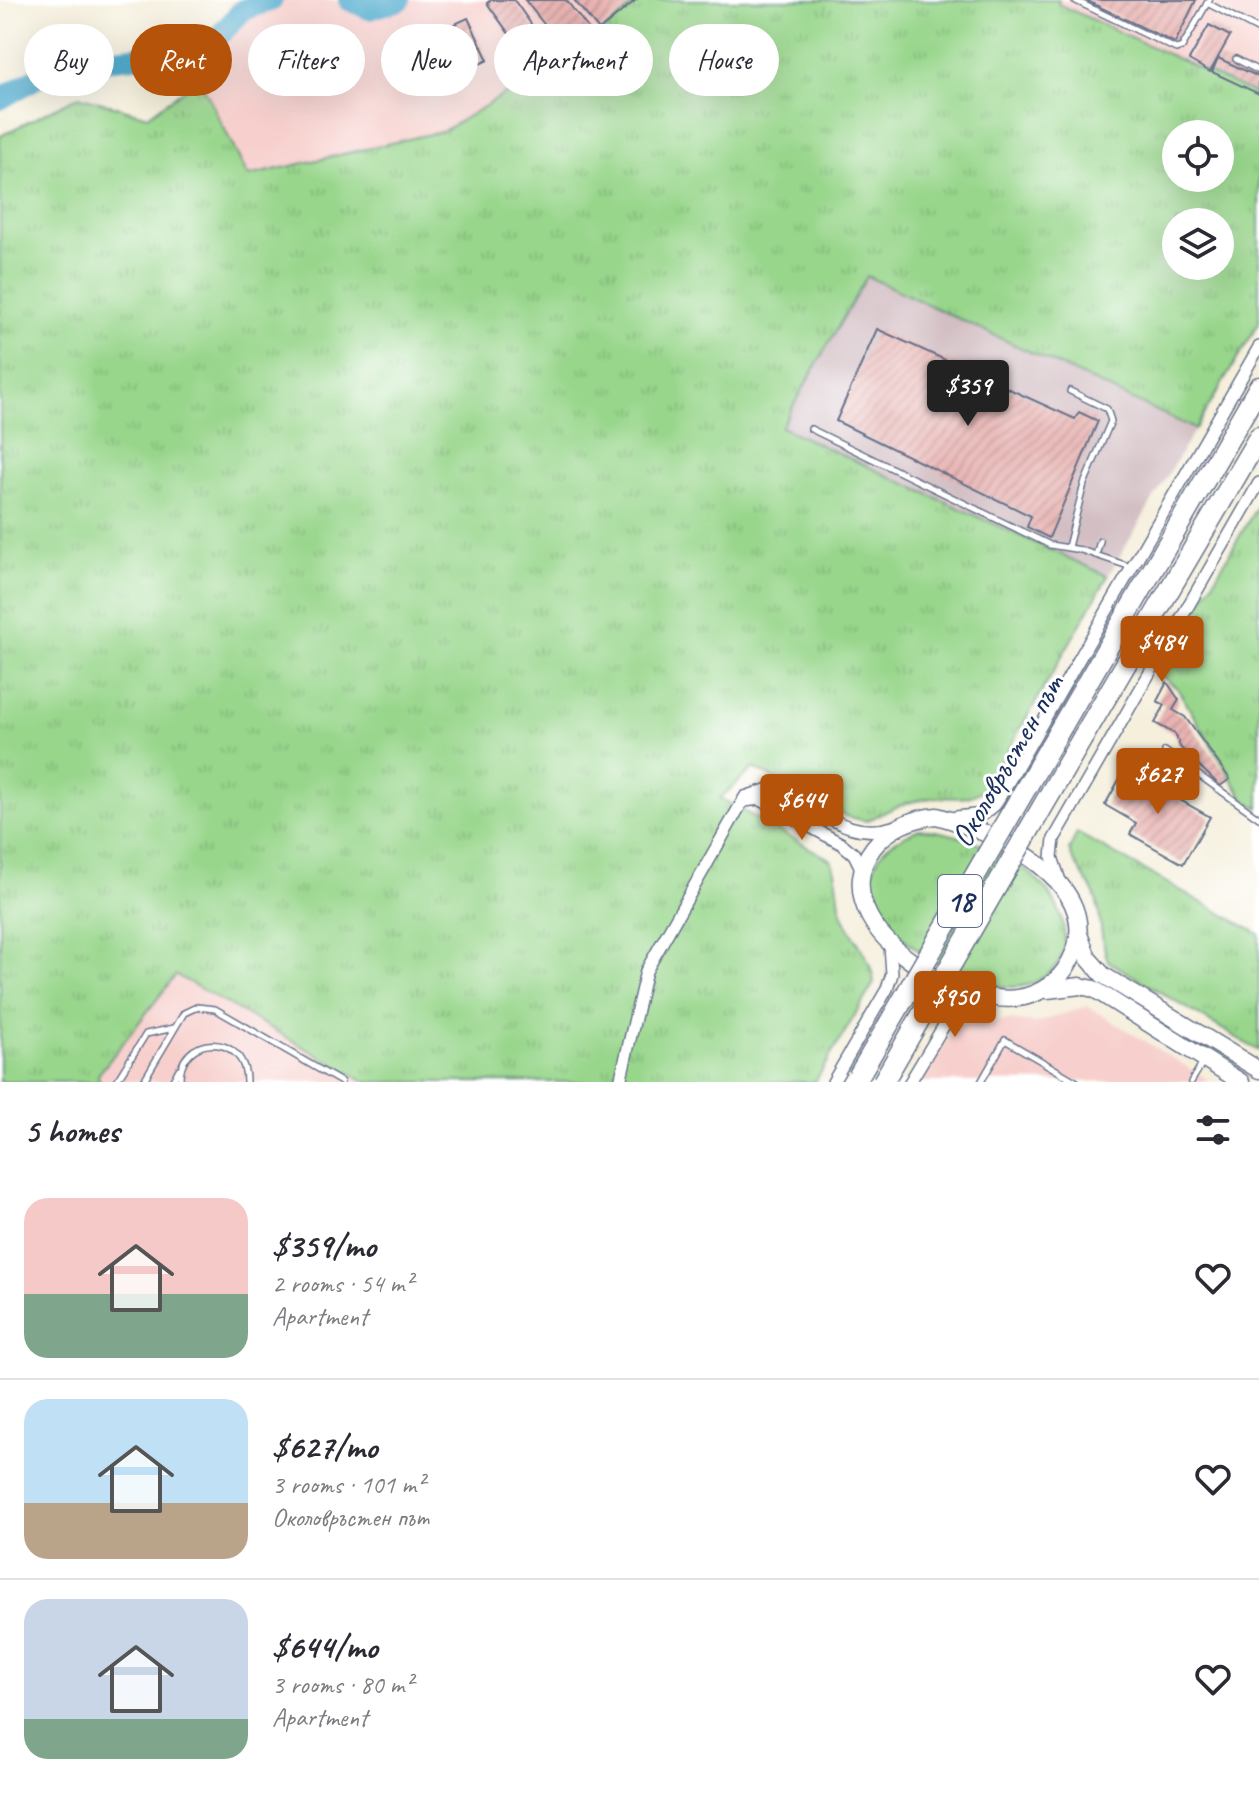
<!DOCTYPE html>
<html lang="en">
<head>
<meta charset="utf-8">
<style>
  :root { --surface:#fff; --page:#f2f2f3; --text:#2b2b33; --muted:#7c7c81; --line:#e1e1e2; --accent:#b45309 }
  body { margin:0; font-family:Caveat,sans-serif; background:var(--page); color:var(--text); height:100vh; display:flex; flex-direction:column; font-size:30px; white-space:nowrap }
  * { box-sizing:border-box; margin:0 }
  p { font-size:26px; color:var(--muted) }
  .icon { flex:none; width:44px; height:44px; fill:none; stroke:currentColor; stroke-width:2; stroke-linecap:round; stroke-linejoin:round }
  .map { position:relative; height:1082px; overflow:hidden }
  .details { display:flex; flex-direction:column; background:var(--surface); flex:1 }
  .details>* { flex:none }
  .hud { position:absolute; left:24px; top:24px; width:800px; height:72px; display:flex; gap:16px }
  .controls { position:absolute; left:1162px; top:120px; display:grid; gap:16px }
  .controls a { display:grid; place-items:center; width:72px; height:72px; border-radius:50%; background:var(--surface); box-shadow:0 8px 32px #0002; font-size:40px }
  .price { position:absolute; translate:-50% -68px; padding:0 18px; border-radius:8px; background:var(--accent); color:#fff; font-size:26px; line-height:52px; filter:drop-shadow(0 2px 4px #0008) }
  .price::after { content:''; position:absolute; left:50%; top:48px; width:24px; height:18px; margin-left:-12px; background:inherit; clip-path:polygon(0 0,100% 0,50% 100%) }
  .price.selected { background:#222; color:#fff }
  ul { padding:0; list-style:none }
  li { display:flex; align-items:center; gap:24px; height:200px; padding:0 24px }
  li+li { border-top:2px solid var(--line) }
  li span { display:grid; place-items:center; flex:none; width:224px; height:160px; border-radius:24px; color:#555 }
  li>.icon { margin-inline-start:auto }
  span .icon { width:96px; height:96px; fill:#fffc; stroke-width:1 }
  li b { font-size:34px }
  h2 { display:flex; justify-content:space-between; align-items:center; height:96px; padding:0 24px; font-size:34px }
  .tag { padding:0 28px; border-radius:36px; background:var(--surface); box-shadow:0 8px 32px #0002; font-size:28px; line-height:72px }
  .tag.selected { background:var(--accent); color:#fff }
  .map>svg:first-child { display:block }
</style>
</head>
<body>
<div class="map">
<svg width="1259" height="1082" viewBox="0 0 1259 1082">
  <defs>
    <pattern id="grass-tufts" width="24" height="20" patternUnits="userSpaceOnUse" patternTransform="scale(2)"><rect width="24" height="20" fill="#98d68b"/><path d="M3 7l-1-3M5 7V3M7 7l1-3M15 17l-1-3M17 17v-4M19 17l1-3" fill="none" stroke="#82b87a"/></pattern>
    <pattern id="building-hatch" width="6" height="6" patternUnits="userSpaceOnUse" patternTransform="scale(2)"><rect width="6" height="6" fill="#e8b3b1"/><path d="M-1 1l2-2M0 6l6-6M5 7l2-2" fill="none" stroke="#c69a9b"/></pattern>
  </defs>
  <rect width="100%" height="100%" fill="#fff"/>
  <filter id="ink" filterUnits="userSpaceOnUse"><feTurbulence type="fractalNoise" baseFrequency=".0125" numOctaves="2"/><feDisplacementMap in="SourceGraphic" scale="16" xChannelSelector="R" yChannelSelector="G"/><feConvolveMatrix kernelMatrix="1 2 1 2 8 2 1 2 1" color-interpolation-filters="sRGB"/></filter>
  <filter id="wash" filterUnits="userSpaceOnUse"><feTurbulence type="fractalNoise" baseFrequency=".006" numOctaves="4" result="noise"/><feDisplacementMap in="SourceGraphic" scale="32" xChannelSelector="R" yChannelSelector="G"/><feGaussianBlur stdDeviation="1.8" result="paint"/><feColorMatrix in="noise" values="0 0 0 0 0 0 0 0 0 0 0 0 0 0 0 0 0 1.4 0 .05"/><feComposite in="paint" operator="in"/></filter>
  <g filter="url(#wash)">
    <rect width="100%" height="100%" fill="#f5efdc"/>
    <!-- built -->
    <g fill="#f7d0cd">
      <path d="M233 0H639L588 45 443 131 247 176 189 59 220 26Z"/>
      <path d="M1059 0H1259V96L1058 3Z"/>
      <path d="M176 975 366 1082H100L98 1076Z"/>
      <path d="M1087 1006 1210 1081 923 1082 955 1026 1007 1020 1036 1023Z"/>
    </g>
    <!-- industrial -->
    <path fill="#d2bec3" d="M867 276 1195 429 1108 576 781 427Z"/>
    <!-- grass -->
    <g fill="url(#grass-tufts)" stroke="#5a8274" stroke-width="2" fill-rule="evenodd">
      <path d="M639 0H1059L1058 4 1259 96V323L1195 429 867 276 781 427 1108 576 987 787C963 804 959 795 933 798 908 800 888 810 867 821L848 817 754 768 720 798 831 860C839 877 837 891 841 909 849 937 871 952 874 983L815 1082H366L176 975 98 1075 100 1082H0V136L79 96 148 116 199 78 248 176 443 131 588 45ZM1176 134H1220V178H1176ZM1176 222H1220V266H1176Z"/>
      <path d="M1259 503V808L1245 801 1177 688 1159 674Z"/>
      <path d="M919 829C978 833 1073 877 1064 948 1062 965 1044 980 1028 985 972 1001 833 916 883 851 891 841 907 835 919 829Z"/>
      <path d="M1077 833 1259 934V1051L1108 961C1100 940 1102 920 1096 899 1091 882 1075 869 1069 850Z"/>
    </g>
    <g fill="none" stroke-linecap="round" stroke-linejoin="round">
      <!-- river -->
      <g stroke="#50abce" stroke-width="22">
        <path d="M349 0 369 9 400 0"/>
        <path d="M0 99 59 65 207 49 243 10 272 0"/>
      </g>
    </g>
    <g id="blocks">
      <!-- building -->
      <g fill="url(#building-hatch)">
        <path d="M491 0H514L556 59 537 73 487 3Z"/>
        <path d="M525 0H566L591 32 566 52Z"/>
        <path d="M574 0H636L599 30Z"/>
        <path d="M1085 0H1196L1175 43Z"/>
        <path d="M468 18 488 60 465 71 446 28Z"/>
        <path d="M1209 25 1230 36 1210 72 1189 60Z"/>
        <path d="M1218 58 1259 77V94L1212 72Z"/>
        <path d="M877 329 1075 419 1079 412 1098 421 1049 538 1027 527 1031 516 836 421Z"/>
        <path d="M1167 682 1179 700 1173 710 1185 717 1230 779 1220 786 1180 747 1175 734 1155 723 1165 705 1157 701Z"/>
        <path d="M1125 769 1210 817 1183 864 1130 834 1136 823 1105 805Z"/>
      </g>
    </g>
  </g>
  <g filter="url(#ink)">
    <use href="#blocks" fill-opacity="0" stroke="#67728a" stroke-width="2"/>
    <g fill="none" stroke-linecap="round" stroke-linejoin="round">
      <!-- lane casing -->
      <g stroke="#67728a" stroke-width="8">
        <g id="lane">
          <path d="M1074 0 1176 49 1182 47 1209 0"/>
          <path d="M1207 3 1259 30"/>
          <path d="M1236 59 1259 71"/>
          <path d="M811 429 1050 545 1081 550 1131 567"/>
          <path d="M1068 547 1084 484 1111 421 1107 409 1070 391"/>
          <path d="M1096 555 1100 541"/>
          <path d="M1165 751 1259 818"/>
          <path d="M116 1082 146 1034 174 1028"/>
          <path d="M143 1082 184 1013 197 1007 215 1009 341 1082"/>
          <path d="M172 1082 179 1069"/>
          <path d="M180 1082C177 1033 247 1031 246 1082"/>
          <path d="M981 1082 1005 1040 1077 1082"/>
          <path d="M1191 1082 1203 1062"/>
        </g>
      </g>
      <!-- street casing -->
      <g stroke="#67728a" stroke-width="14">
        <g id="street">
          <path d="M745 801 759 799 842 844 854 854 863 872"/>
          <path d="M956 817 984 814 995 805 1259 347"/>
          <path d="M1060 881 1052 857 1054 839 1259 483"/>
          <path d="M620 1082 646 971 745 797 772 788C816 804 845 842 893 827"/>
          <path d="M833 1082 887 989 892 974 890 945"/>
          <path d="M910 1082 952 1012 963 1005 991 1001"/>
        </g>
      </g>
      <!-- primary casing -->
      <g stroke="#67728a" stroke-width="19">
        <g id="primary">
          <path d="M937 816C993 831 1111 884 1070 961 1060 981 1040 995 1018 998 970 1005 891 959 869 916 842 863 885 820 937 816Z"/>
          <path d="M1079 934 1088 958 1103 975 1259 1070"/>
          <path d="M1047 990 1080 986 1094 989 1241 1082"/>
        </g>
      </g>
      <!-- highway casing -->
      <g stroke="#67728a" stroke-width="23">
        <g id="highway">
          <path d="M1062 726 1259 387"/>
          <path d="M1083 737 1259 437"/>
        </g>
      </g>
      <!-- lane -->
      <use href="#lane" stroke="#fff" stroke-width="5"/>
      <!-- street -->
      <use href="#street" stroke="#fff" stroke-width="11"/>
      <!-- primary -->
      <use href="#primary" stroke="#fff" stroke-width="16"/>
      <!-- highway -->
      <use href="#highway" stroke="#fff" stroke-width="20"/>
      <!-- highway-bridge casing -->
      <g stroke="#67728a" stroke-width="23" stroke-linecap="butt">
        <g id="highway-bridge">
          <path d="M858 1077 1062 726"/>
          <path d="M883 1082 1083 737"/>
        </g>
      </g>
      <!-- highway-bridge -->
      <use href="#highway-bridge" stroke="#fff" stroke-width="20"/>
    </g>
  </g>
  <g text-anchor="middle" dominant-baseline="central" stroke-width="6" stroke-linejoin="round" paint-order="stroke">
    <!-- shield labels -->
    <rect fill="#fff" stroke="#5f6d8e" stroke-width="2" x="938" y="875" width="44" height="52" rx="6"/>
    <g font-size="30" font-weight="bold" fill="#1b2f5e">
      <text x="960" y="901">18</text>
    </g>
    <!-- street labels -->
    <g font-size="32" fill="#1b2f5e" stroke="#fff">
      <text transform="translate(1007 761) rotate(-60)">Околовръстен път</text>
    </g>
  </g>
</svg>
<div class="controls">
<a><svg class="icon" aria-label="locate" viewBox="0 0 24 24"><circle cx="12" cy="12" r="6"/><path d="M12 2v4M12 18v4M2 12h4M18 12h4"/></svg></a>
<a><svg class="icon" aria-label="layers" viewBox="0 0 24 24"><path d="M12 4l9 5-9 5-9-5zM3 14l9 5 9-5"/></svg></a>
</div>
<b class="price selected" style="left:968px;top:428px">$359</b>
<b class="price" style="left:1162px;top:684px">$484</b>
<b class="price" style="left:1158px;top:816px">$627</b>
<b class="price" style="left:802px;top:842px">$644</b>
<b class="price" style="left:955px;top:1039px">$950</b>
<div class="hud">
<a class="tag">Buy</a>
<a class="tag selected">Rent</a>
<a class="tag">Filters</a>
<a class="tag">New</a>
<a class="tag">Apartment</a>
<a class="tag">House</a>
</div>
</div>
<section class="details">
<h2>5 homes<svg class="icon" aria-label="filters" viewBox="0 0 24 24"><path d="M4 7h16M4 17h16"/><circle cx="9" cy="7" r="2"/><circle cx="15" cy="17" r="2"/></svg></h2>
<ul>
<li><span style="background:linear-gradient(#f6c9c9 60%,#7fa58c 0)"><svg class="icon" aria-label="home" viewBox="0 0 24 24"><path d="M3 11l9-7 9 7M6 9v11h12V9"/></svg></span><div><b>$359/mo</b><p>2 rooms · 54 m²</p><p>Apartment</p></div><svg class="icon" aria-label="heart" viewBox="0 0 24 24"><path d="M12 20l-8-8c-3-5 5-10 8-4 3-6 11-1 8 4z"/></svg></li>
<li><span style="background:linear-gradient(#bfe0f5 65%,#b9a48a 0)"><svg class="icon" aria-label="home" viewBox="0 0 24 24"><path d="M3 11l9-7 9 7M6 9v11h12V9"/></svg></span><div><b>$627/mo</b><p>3 rooms · 101 m²</p><p>Околовръстен път</p></div><svg class="icon" aria-label="heart" viewBox="0 0 24 24"><path d="M12 20l-8-8c-3-5 5-10 8-4 3-6 11-1 8 4z"/></svg></li>
<li><span style="background:linear-gradient(#c9d6e8 75%,#7fa58c 0)"><svg class="icon" aria-label="home" viewBox="0 0 24 24"><path d="M3 11l9-7 9 7M6 9v11h12V9"/></svg></span><div><b>$644/mo</b><p>3 rooms · 80 m²</p><p>Apartment</p></div><svg class="icon" aria-label="heart" viewBox="0 0 24 24"><path d="M12 20l-8-8c-3-5 5-10 8-4 3-6 11-1 8 4z"/></svg></li>
</ul>
</section>
</body>
</html>
